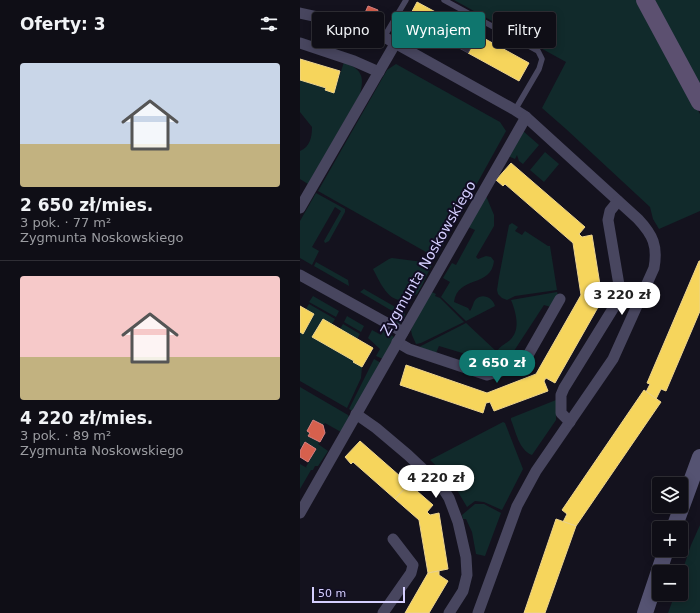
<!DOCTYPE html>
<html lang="pl">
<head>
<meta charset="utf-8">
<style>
  :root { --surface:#0f0e16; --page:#18171f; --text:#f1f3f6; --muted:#9b9ca1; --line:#2f2e35; --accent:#0f766e }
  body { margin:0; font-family:"DejaVu Sans",sans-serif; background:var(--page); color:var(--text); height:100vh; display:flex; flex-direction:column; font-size:15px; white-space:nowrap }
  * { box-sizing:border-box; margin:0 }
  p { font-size:13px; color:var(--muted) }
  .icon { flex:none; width:22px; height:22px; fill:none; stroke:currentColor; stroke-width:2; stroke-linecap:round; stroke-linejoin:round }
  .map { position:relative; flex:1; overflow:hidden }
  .side { display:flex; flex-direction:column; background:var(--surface); width:300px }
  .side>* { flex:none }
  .hud { position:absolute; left:12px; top:12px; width:328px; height:36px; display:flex; gap:8px }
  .tools { position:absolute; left:352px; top:477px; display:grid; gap:8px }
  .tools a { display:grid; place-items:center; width:36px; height:36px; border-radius:4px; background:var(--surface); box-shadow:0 2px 10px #0003,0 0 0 1px var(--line); font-size:20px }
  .scale { position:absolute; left:12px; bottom:10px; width:93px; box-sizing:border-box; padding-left:4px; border:2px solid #d5cfff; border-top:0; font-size:11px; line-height:14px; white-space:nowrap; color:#d5cfff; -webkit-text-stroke:3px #110d23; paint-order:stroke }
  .price { position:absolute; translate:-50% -34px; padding:0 9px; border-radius:14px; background:#fff; color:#222; font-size:13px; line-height:26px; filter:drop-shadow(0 1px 2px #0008) }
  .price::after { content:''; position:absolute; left:50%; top:24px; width:12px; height:9px; margin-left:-6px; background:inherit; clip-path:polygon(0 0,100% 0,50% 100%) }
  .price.on { background:var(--accent); color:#fff }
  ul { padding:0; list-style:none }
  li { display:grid; align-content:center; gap:8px; height:212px; padding:0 20px }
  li+li { border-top:1px solid var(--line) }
  li span { display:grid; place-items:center; height:124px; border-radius:4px; color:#555 }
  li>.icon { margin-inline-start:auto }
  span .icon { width:72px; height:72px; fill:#fffc; stroke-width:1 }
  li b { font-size:17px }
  h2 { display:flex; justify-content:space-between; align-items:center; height:48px; padding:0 20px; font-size:17px }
  .pill { padding:0 14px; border-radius:4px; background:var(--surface); box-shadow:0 2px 10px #0003,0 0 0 1px var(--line); font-size:14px; line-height:36px }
  .pill.on { background:var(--accent); color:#fff }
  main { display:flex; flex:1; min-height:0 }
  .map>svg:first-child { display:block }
</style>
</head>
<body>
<main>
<section class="side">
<h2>Oferty: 3<svg class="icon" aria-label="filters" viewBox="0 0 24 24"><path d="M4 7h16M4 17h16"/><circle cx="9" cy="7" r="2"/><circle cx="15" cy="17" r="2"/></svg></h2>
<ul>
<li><span style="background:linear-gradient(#c9d6e8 65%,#c2b280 0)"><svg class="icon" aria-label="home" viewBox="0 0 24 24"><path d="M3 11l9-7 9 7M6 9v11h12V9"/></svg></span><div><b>2 650 zł/mies.</b><p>3 pok. · 77 m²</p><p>Zygmunta Noskowskiego</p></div></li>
<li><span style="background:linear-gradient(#f6c9c9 65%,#c2b280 0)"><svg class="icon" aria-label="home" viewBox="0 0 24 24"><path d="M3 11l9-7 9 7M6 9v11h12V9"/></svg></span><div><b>4 220 zł/mies.</b><p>3 pok. · 89 m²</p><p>Zygmunta Noskowskiego</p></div></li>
</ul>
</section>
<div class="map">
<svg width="400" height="613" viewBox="0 0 400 613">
  <rect width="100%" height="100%" fill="#14121e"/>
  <!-- green -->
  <g fill="#112a2b">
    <path d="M154 0H338L400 114V211L359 229 353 219 350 207 266 129 242 108 266 62Z"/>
    <path d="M351 0H400V89Z"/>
    <path d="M44 62C61 69 65 76 60 94L8 184 0 179V151C10 147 12 137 12 127L0 112V80L26 88 25 90 34 93Z"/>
    <path d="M96 64 200 122 206 131 137 256 126 252 18 191 87 70Z"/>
    <path d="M223 131 239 145 223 164 219 161 217 155 215 159 206 155Z"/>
    <path d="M245 152 259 164 244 182 230 170Z"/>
    <path d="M16 193 45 209V212L29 241 25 243 24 241 41 211 35 207 12 247 19 251 12 265 0 258V221Z"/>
    <path d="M186 196 194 215V226L176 257 178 259 186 256 191 257 194 261C191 288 158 275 154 302L168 308 170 311C173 307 173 302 176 299 183 293 193 298 195 306L166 321 141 297 150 282 143 278 152 263 156 265 175 230 166 226Z"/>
    <path d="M212 223 218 227 215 231 222 235 225 231 248 246H250L257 290 215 296 207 300 202 298 198 294 197 290 199 277 209 225Z"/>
    <path d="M92 258 123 262 132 265C128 272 121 289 117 294 115 295 111 297 108 298 90 307 80 282 73 269L89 259Z"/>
    <path d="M16 262 48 280 49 286 14 266Z"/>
    <path d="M64 289 104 312 105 315 100 324 98 325 89 321 94 312 60 292Z"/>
    <path d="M130 291 136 294 135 296 140 298 164 322 121 343 116 344 112 335 111 330Z"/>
    <path d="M257 292 258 295 251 307 244 305 212 354 215 360 207 364 202 353 198 350C201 345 206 344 210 340 221 330 216 312 211 300Z"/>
    <path d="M13 296 39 311 36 317 9 302Z"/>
    <path d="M9 304 35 319 32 324 23 319 13 337 54 361 53 362 62 367 61 378 47 408 0 381V332L3 333 14 315 6 309Z"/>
    <path d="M47 316 64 326 61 332 44 322Z"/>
    <path d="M166 323 197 352 202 361H189L139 346 136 353 119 347Z"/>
    <path d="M43 324 60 334 57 339 40 329Z"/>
    <path d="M72 330 81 335 84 330 94 337 83 359 76 356 80 349 68 338Z"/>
    <path d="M74 359 81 363 54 412 49 409Z"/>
    <path d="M0 387 48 415 50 419 41 432 25 423 23 425 13 420 7 431 10 433 8 436 20 442 18 444 28 451 18 466H15L13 470H11L0 489V464L7 468 6 467 16 449 5 443 2 447 0 446Z"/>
    <path d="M256 400V420L232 455C219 450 216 432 211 420V418Z"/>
    <path d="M203 422 205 423 223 469 202 510 184 502 175 501 167 507 151 480 130 460Z"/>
    <path d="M175 504H184L201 513 185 556 176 554 172 532 166 519H163L162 515Z"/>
    <path d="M400 525V613H368L375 594H381V575L391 545Z"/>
  </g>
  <!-- homes -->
  <g fill="#f6d55c" stroke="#ecd38d">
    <path d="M117 2 169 30 159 48 108 19Z"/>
    <path d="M178 35 229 63 219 81 168 53Z"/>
    <path d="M0 59 40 71 34 93 25 90 26 88 0 80Z"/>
    <path d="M211 163 285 227 279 234 282 237 292 235 301 291 292 293V297L301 302 255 383 246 378 244 381 248 391 194 411 190 402 186 403 183 413 100 385 106 365 187 393 236 374 281 295 273 243 205 184 203 186 196 180Z"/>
    <path d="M399 261H400V311L366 391 361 389 356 399 346 392 350 384 347 383Z"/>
    <path d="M0 306 14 314 3 334 0 332Z"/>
    <path d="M23 319 73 348 62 367 53 362 54 361 12 337Z"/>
    <path d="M344 390 361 402 276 526 263 522 267 514 262 510Z"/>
    <path d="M60 441 109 484 95 499 53 462 51 464 45 457Z"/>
    <path d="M109 484 133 505 127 512 130 515 139 513 148 569 128 573 119 520 95 499Z"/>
    <path d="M256 519 276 526 245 613H224Z"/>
    <path d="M139 571V575L148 581 129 613H105L128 573Z"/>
  </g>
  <!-- shops -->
  <g fill="#d6604d" stroke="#d68182">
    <path d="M68 6 78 10 75 18 64 15Z"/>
    <path d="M13 420 23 425 25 433 20 442 8 436 10 433 7 431Z"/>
    <path d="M5 442 16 449 8 462 0 457V451Z"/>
  </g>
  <!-- building -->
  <path fill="#323040" stroke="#403c52" d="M169 30 178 35 168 53 159 48Z"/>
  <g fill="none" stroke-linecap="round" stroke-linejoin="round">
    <!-- lane -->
    <g stroke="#48465f" stroke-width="5.5">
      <path d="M144 0 238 51 242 59 239 69 215 110"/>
      <path d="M84 37 106 0"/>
    </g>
    <!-- street -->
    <g stroke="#48465f" stroke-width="11">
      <path d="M0 13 55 25 84 37 215 110 226 117 338 219C353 235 358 246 354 268L313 359 236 471 217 506 178 613"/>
      <path d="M0 43 54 61 79 72"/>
      <path d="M0 208 95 44"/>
      <path d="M0 275 103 332"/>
      <path d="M97 342 109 349 187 375 212 368 227 357 260 299"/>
      <path d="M56 414 76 428 108 455 142 487 149 498 158 522 166 557 167 575 163 591 149 613"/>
      <path d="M270 422 261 413V395L264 388 319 299 320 291 308 220 310 211 318 201"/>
      <path d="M0 513 226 117"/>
      <path d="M83 613 111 573 113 565 93 539"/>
    </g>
    <!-- secondary -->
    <g stroke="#555372" stroke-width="16">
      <path d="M374 528 400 457"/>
      <path d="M345 613 366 550"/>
    </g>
    <!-- primary -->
    <path stroke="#5c5070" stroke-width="18" d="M345 0 400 102"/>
  </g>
  <g text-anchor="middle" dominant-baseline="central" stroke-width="4" stroke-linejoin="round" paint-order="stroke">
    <!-- street labels -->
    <g font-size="14" fill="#d5cfff" stroke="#110d23">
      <text transform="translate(128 258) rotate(-60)">Zygmunta Noskowskiego</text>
    </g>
  </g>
</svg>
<div class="tools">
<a><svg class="icon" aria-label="layers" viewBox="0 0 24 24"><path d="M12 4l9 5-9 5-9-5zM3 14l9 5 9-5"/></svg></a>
<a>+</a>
<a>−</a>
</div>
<div class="scale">50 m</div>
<b class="price" style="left:322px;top:316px">3 220 zł</b>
<b class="price on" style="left:197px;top:384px">2 650 zł</b>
<b class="price" style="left:136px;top:499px">4 220 zł</b>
<div class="hud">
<a class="pill">Kupno</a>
<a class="pill on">Wynajem</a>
<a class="pill">Filtry</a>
</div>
</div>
</main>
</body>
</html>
